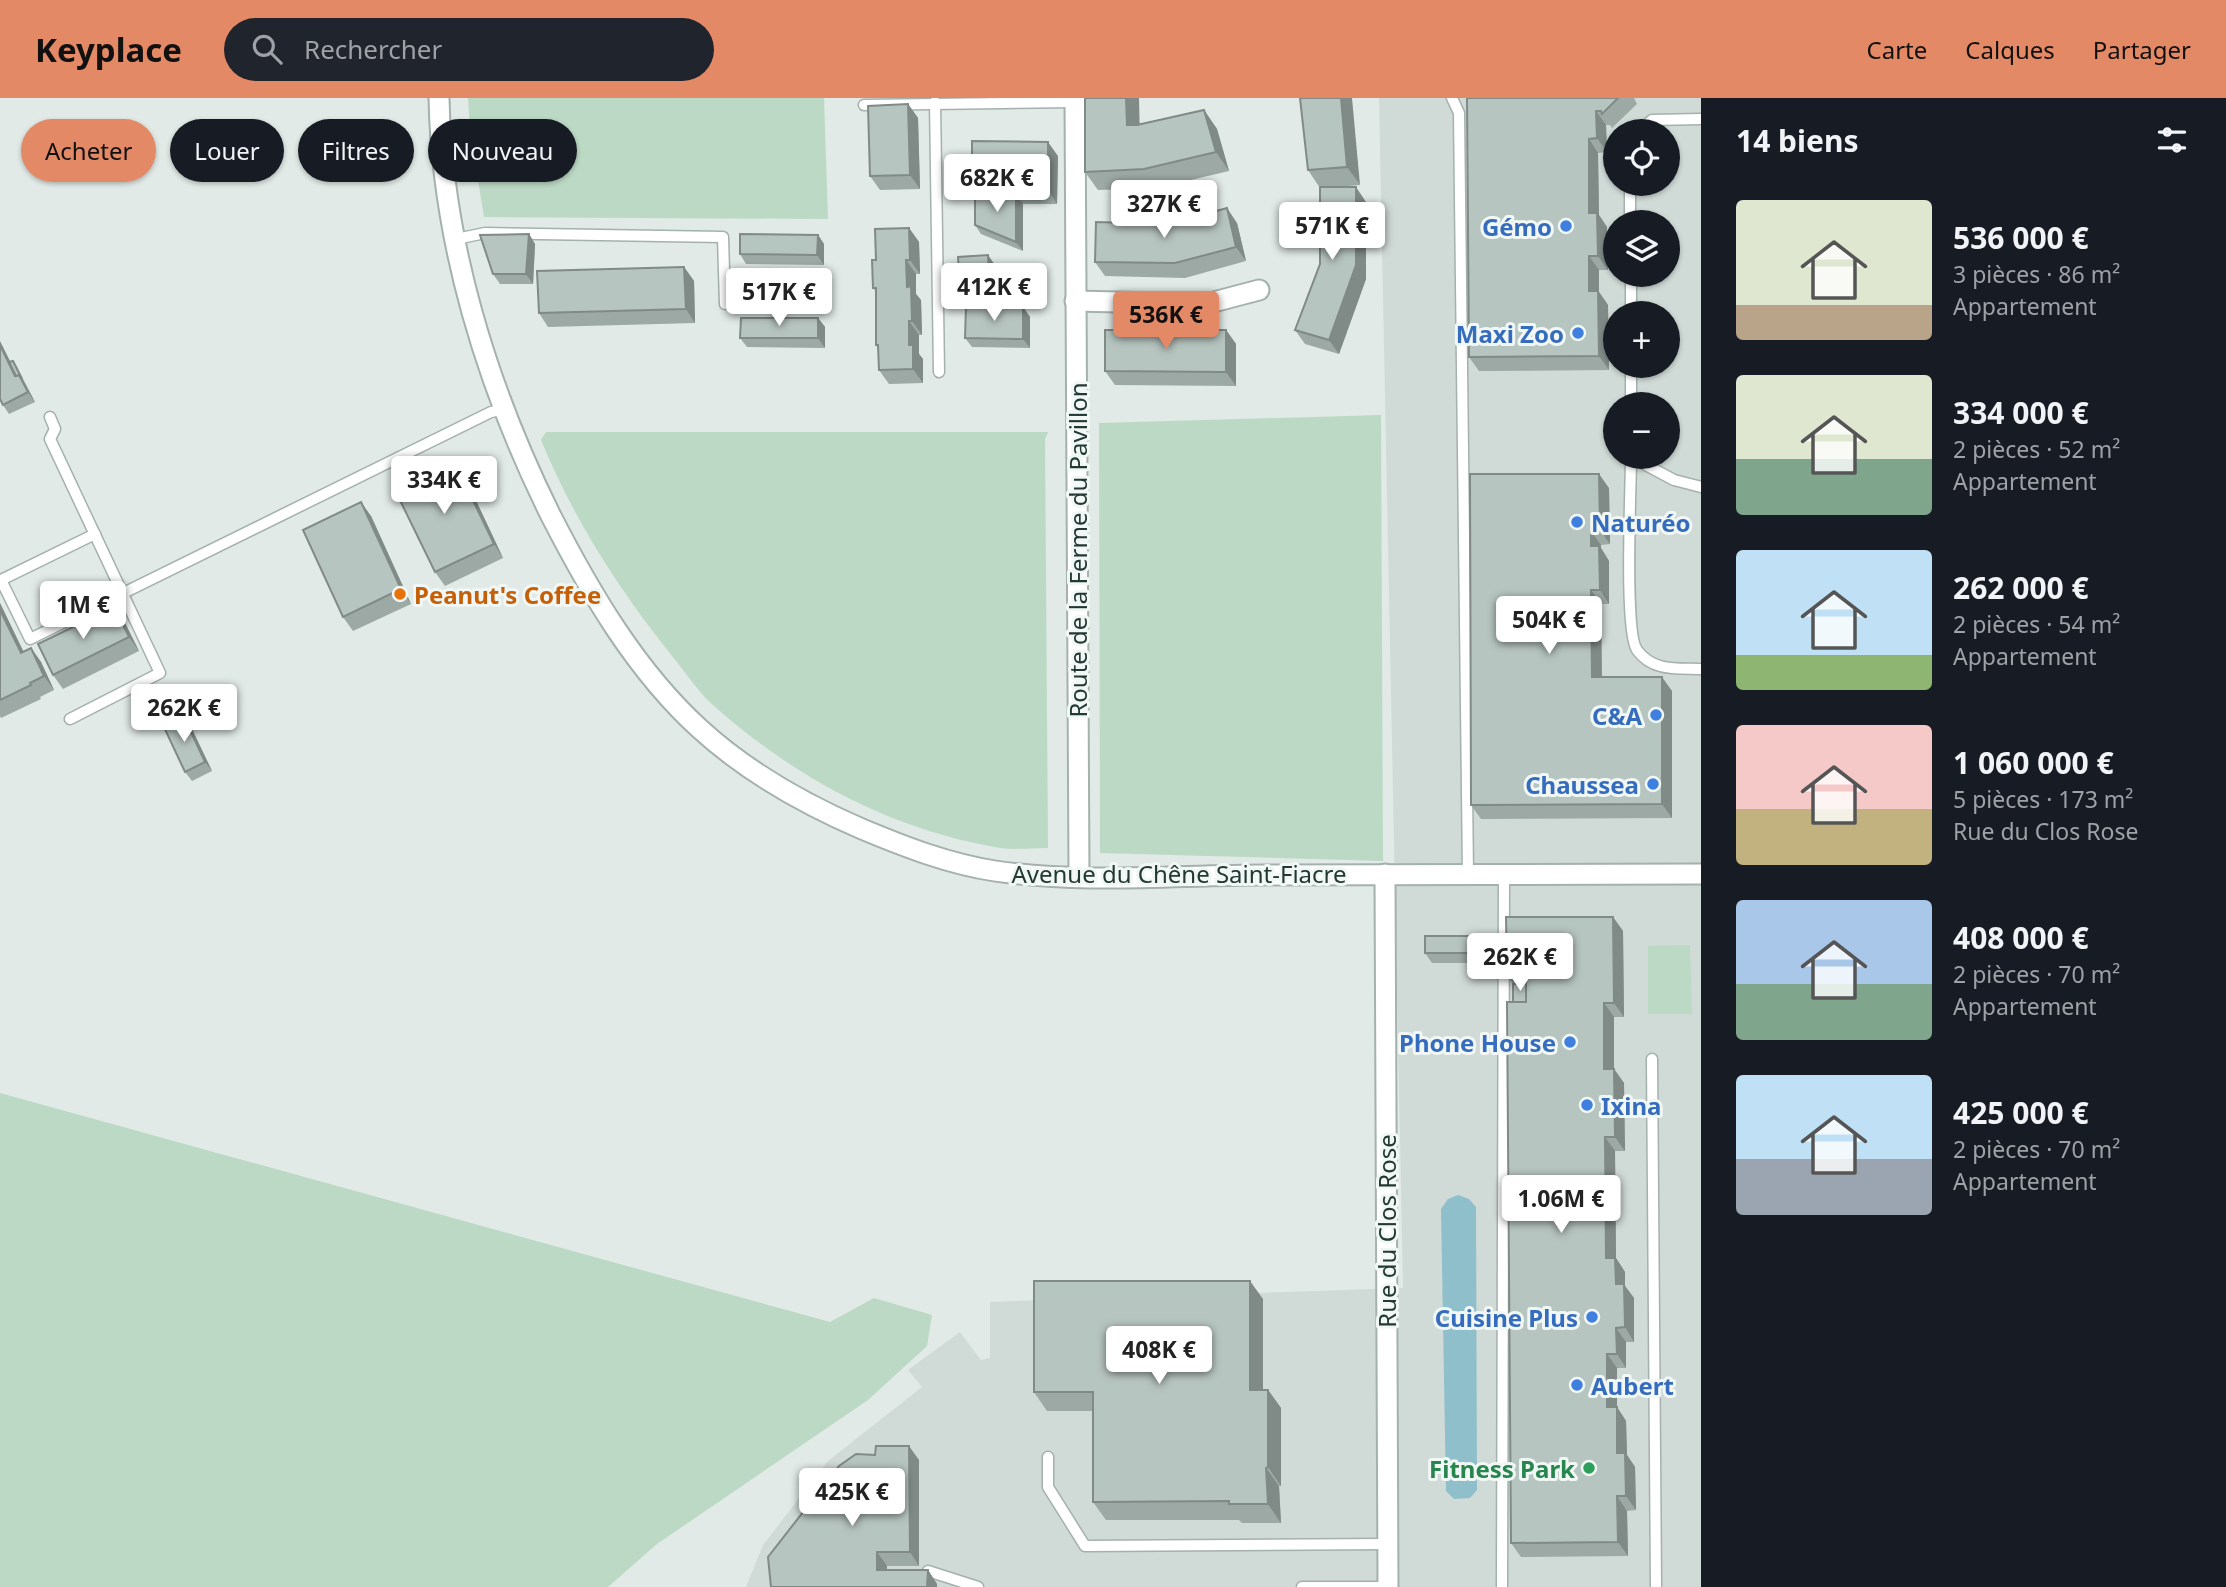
<!DOCTYPE html>
<html lang="fr">
<head>
<meta charset="utf-8">
<style>
  :root { --surface:#171b24; --page:#20242c; --text:#f1f3f6; --muted:#9ea1a6; --accent:#e48965 }
  body { margin:0; font-family:"Noto Sans",sans-serif; background:var(--page); color:var(--text); height:100vh; display:flex; flex-direction:column; font-size:26px; white-space:nowrap }
  * { box-sizing:border-box; margin:0 }
  p { font-size:23px; color:var(--muted) }
  .icon { flex:none; width:38px; height:38px; fill:none; stroke:currentColor; stroke-width:2; stroke-linecap:round; stroke-linejoin:round }
  .map { position:relative; flex:1; overflow:hidden }
  .panel { display:flex; flex-direction:column; background:var(--surface); width:525px }
  .panel>* { flex:none }
  .guide { position:absolute; left:21px; top:21px; width:665px; height:63px; display:flex; gap:14px }
  .buttons { position:absolute; left:1603px; top:21px; display:grid; gap:14px }
  .buttons a { display:grid; place-items:center; width:77px; height:77px; border-radius:50%; background:var(--surface); box-shadow:0 2px 5px #0004; font-size:35px }
  .price { position:absolute; translate:-50% -60px; padding:0 16px; border-radius:7px; background:#fff; color:#222; font-size:23px; line-height:46px; filter:drop-shadow(0 2px 4px #0008) }
  .price::after { content:''; position:absolute; left:50%; top:42px; width:21px; height:16px; margin-left:-10px; background:inherit; clip-path:polygon(0 0,100% 0,50% 100%) }
  .price.current { background:var(--accent); color:#111 }
  ul { padding:0; list-style:none }
  li { display:flex; align-items:center; gap:21px; height:175px; padding:0 35px }
  li span { display:grid; place-items:center; flex:none; width:196px; height:140px; border-radius:7px; color:#555 }
  li>.icon { margin-inline-start:auto }
  span .icon { width:84px; height:84px; fill:#fffc; stroke-width:1 }
  li b { font-size:30px }
  h2 { display:flex; justify-content:space-between; align-items:center; height:84px; padding:0 35px; font-size:30px }
  .chip { padding:0 24px; border-radius:32px; background:var(--surface); box-shadow:0 2px 5px #0004; font-size:24px; line-height:63px }
  .chip.current { background:var(--accent); color:#111 }
  header { display:flex; align-items:center; gap:42px; box-sizing:border-box; height:98px; padding:0 35px; background:var(--accent); color:#111 }
  header strong { font-size:33px }
  nav { display:flex; gap:38px; margin-inline-start:auto; font-size:24px }
  .search { width:490px; height:63px; background:var(--page); display:flex; align-items:center; gap:18px; box-sizing:border-box; padding:0 24px; border-radius:38px; color:var(--muted); font-size:26px }
  main { display:flex; flex:1; min-height:0 }
  .map>svg:first-child { display:block }
</style>
</head>
<body>
<header>
<strong>Keyplace</strong>
<div class="search"><svg class="icon" aria-label="search" viewBox="0 0 24 24"><circle cx="10" cy="10" r="6"/><path d="M15 15l6 6"/></svg>Rechercher</div>
<nav><a>Carte</a><a>Calques</a><a>Partager</a></nav>
</header>
<main>
<div class="map">
<svg width="1701" height="1489" viewBox="0 0 1701 1489">
  <rect width="100%" height="100%" fill="#e1eae6"/>
  <!-- built -->
  <path fill="#d0dad6" fill-rule="evenodd" d="M1379 0H1701V1489H746L763 1447 828 1363 922 1289 908 1272 960 1234 981 1262 990 1260V1204L1403 1190ZM1615 33H1668V86H1615ZM1615 124H1668V177H1615ZM1615 215H1668V268H1615ZM1615 306H1668V359H1615Z"/>
  <!-- green -->
  <g fill="#bcd9c5">
    <path d="M468 0H824L828 121 484 119 470 34Z"/>
    <path d="M1381 317 1383 763 1100 755 1099 325Z"/>
    <path d="M546 334H1048L1045 341 1048 750C1032 750 1015 752 1000 750 892 732 795 680 714 608 698 594 686 575 673 559 619 492 574 422 541 342Z"/>
    <path d="M1690 847 1692 916H1648V848Z"/>
    <path d="M0 995 830 1224 874 1200 932 1217 927 1248 868 1302 657 1446 608 1489H0Z"/>
  </g>
  <!-- water -->
  <path fill="#8ebfca" d="M1458 1097 1469 1101 1476 1109 1477 1392 1470 1400 1454 1401 1446 1393 1441 1111 1448 1101Z"/>
  <g fill="none" stroke-linecap="round" stroke-linejoin="round">
    <!-- service casing -->
    <g stroke="#a4b1ad" stroke-width="13">
      <g id="service">
        <path d="M1452 0 1459 15 1468 777"/>
        <path d="M935 4 939 274"/>
        <path d="M864 7 1075 4"/>
        <path d="M1639 33 1652 22 1701 21"/>
        <path d="M1630 86V124"/>
        <path d="M456 141 485 135 723 139 725 206"/>
        <path d="M1631 177V215"/>
        <path d="M1631 306V268"/>
        <path d="M50 319 55 331 50 341 160 575 70 621"/>
        <path d="M1631 359C1631 390 1624 534 1637 552 1653 574 1677 570 1701 571"/>
        <path d="M1631 359 1674 382 1701 389"/>
        <path d="M95 436 1 482 30 541 491 314 505 311"/>
        <path d="M1652 961 1656 1489"/>
        <path d="M1048 1359V1389L1085 1448 1388 1446"/>
        <path d="M928 1473 978 1489"/>
        <path d="M1302 1489H1388"/>
        <path d="M1502 1489 1504 777"/>
      </g>
    </g>
    <!-- minor casing -->
    <g stroke="#a4b1ad" stroke-width="23">
      <g id="minor">
        <path d="M439 0C442 144 487 289 551 418 590 494 636 573 700 631 747 674 804 706 862 731 905 749 949 766 995 773 1084 786 1176 777 1265 777 1410 776 1556 777 1701 776"/>
        <path d="M1075 0 1079 779"/>
        <path d="M1075 203 1206 206 1259 192"/>
        <path d="M1385 776 1388 1489"/>
      </g>
    </g>
    <!-- service -->
    <use href="#service" stroke="#fff" stroke-width="10"/>
    <!-- minor -->
    <use href="#minor" stroke="#fff" stroke-width="19"/>
  </g>
  <!-- wall -->
  <g fill="#9da9a5">
    <path d="M1139 0V26L1204 12 1217 31 1229 73 1157 90 1098 92 1085 74Z"/>
    <path d="M1300 0 1360 87 1338 89 1366 104V181L1339 256 1305 246 1295 232 1320 166V90L1308 72Z"/>
    <path d="M1467 0H1634L1637 6 1612 30 1610 27H1606L1607 54 1598 55 1599 117 1607 129 1608 172H1599V194L1608 207 1609 272 1479 273 1469 259Z"/>
    <path d="M908 6 918 20 920 91 880 92 870 78Z"/>
    <path d="M1058 58 1057 106H1023V153L981 136 975 127V96L972 91Z"/>
    <path d="M1237 125 1246 163 1185 180 1105 178 1095 164Z"/>
    <path d="M909 130 919 144 920 176H916V196L921 202 922 237H919V256L923 261V285L889 286 879 272 878 251 876 247V194L873 190 876 162Z"/>
    <path d="M529 136 535 146 533 186H500L493 176Z"/>
    <path d="M818 137 824 146V167L746 166 740 156Z"/>
    <path d="M995 167 997 200 966 201 960 192Z"/>
    <path d="M684 169 694 183 695 225 548 229 539 215Z"/>
    <path d="M1023 209 1030 219V250L972 249 965 240Z"/>
    <path d="M818 220 825 229V250L747 249 740 240Z"/>
    <path d="M1226 232 1236 246V288L1115 287 1105 273Z"/>
    <path d="M10 264 16 267 35 304 9 316 3 307Z"/>
    <path d="M464 377 503 460 445 488 435 474Z"/>
    <path d="M1609 390 1610 446 1601 447V450L1609 463V506H1601L1602 579 1672 593V720L1481 721 1471 707Z"/>
    <path d="M371 418 411 506 353 533 343 519Z"/>
    <path d="M0 505 23 554 31 550 41 564 54 592 40 599 41 601 1 620 0 618Z"/>
    <path d="M114 509 124 523 139 553 63 591 53 577Z"/>
    <path d="M183 617 190 627 212 673 192 683 185 674Z"/>
    <path d="M1613 819 1623 833 1624 919H1614V971L1624 985 1625 1053H1615L1616 1160 1625 1174V1188L1634 1200V1244H1626V1270H1617V1309L1626 1323 1627 1357 1635 1369 1636 1412 1627 1413 1628 1458 1521 1459 1511 1445 1513 886 1507 877Z"/>
    <path d="M1481 847V865H1432L1425 855Z"/>
    <path d="M1263 1201V1292H1268L1281 1310V1388H1279L1281 1425H1242L1239 1422H1106L1093 1404V1313H1047L1034 1294Z"/>
    <path d="M919 1362V1468H887V1472H928L937 1486V1489H771Z"/>
  </g>
  <!-- shaded-wall -->
  <g fill="#808a86">
    <path d="M1126 0H1139L1140 45 1127 27Z"/>
    <path d="M1341 0H1352L1360 87 1347 69Z"/>
    <path d="M908 6 918 20 920 91 910 77Z"/>
    <path d="M1204 12 1217 31 1229 73 1216 54Z"/>
    <path d="M1596 13 1606 27 1607 54 1597 40Z"/>
    <path d="M1589 41 1598 55 1599 117 1607 129 1608 172 1598 158 1589 115Z"/>
    <path d="M1048 44 1058 58 1057 106 1048 92Z"/>
    <path d="M1356 89 1366 104V181L1339 256 1329 242Z"/>
    <path d="M1016 97 1023 106V153L1016 144Z"/>
    <path d="M1227 110 1237 125 1246 163 1236 149Z"/>
    <path d="M909 130 919 144 920 176 910 162Z"/>
    <path d="M529 136 535 146 533 186 526 176Z"/>
    <path d="M818 137 824 146V167L817 157Z"/>
    <path d="M988 157 995 167 997 200 990 190Z"/>
    <path d="M1589 158 1599 172V194L1608 207 1609 272 1599 258 1589 193Z"/>
    <path d="M906 162 916 176V196L921 202 922 237 912 223 907 189Z"/>
    <path d="M684 169 694 183 695 225 686 211Z"/>
    <path d="M1023 209 1030 219V250L1023 241Z"/>
    <path d="M818 220 825 229V250L818 240Z"/>
    <path d="M909 223 919 237V256L923 261V285L913 271 909 247Z"/>
    <path d="M1226 232 1236 246V288L1226 274Z"/>
    <path d="M0 243 20 283H19L0 247Z"/>
    <path d="M19 277 25 286 35 304 28 294Z"/>
    <path d="M454 363 464 377 503 460 494 446Z"/>
    <path d="M1599 376 1609 390 1610 446 1600 432Z"/>
    <path d="M361 404 371 418 411 506 401 491Z"/>
    <path d="M1591 433 1601 447V450L1609 463V506L1600 492 1591 448Z"/>
    <path d="M1591 492 1601 506 1602 593 1592 579Z"/>
    <path d="M0 505 31 569 21 555 0 512Z"/>
    <path d="M114 509 124 523 139 553 129 539Z"/>
    <path d="M31 550 41 564 54 592 44 578Z"/>
    <path d="M1662 579 1672 593V720L1662 706Z"/>
    <path d="M183 617 190 627 212 673 205 664Z"/>
    <path d="M1613 819 1623 833 1624 919 1614 905Z"/>
    <path d="M1475 838 1481 847V865L1475 855Z"/>
    <path d="M1604 905 1614 919V985L1604 971Z"/>
    <path d="M1614 971 1624 985 1625 1053 1615 1039Z"/>
    <path d="M1605 1039 1615 1053 1616 1160 1625 1174V1188L1634 1200V1244L1625 1229 1606 1160Z"/>
    <path d="M1250 1183 1263 1201V1311L1250 1292Z"/>
    <path d="M1616 1230 1626 1244V1270L1617 1256Z"/>
    <path d="M1607 1256 1617 1270V1309L1626 1323 1627 1357 1635 1369 1636 1412 1626 1398 1607 1309Z"/>
    <path d="M1268 1292 1281 1310V1388L1268 1369Z"/>
    <path d="M909 1348 919 1362V1468L910 1454Z"/>
    <path d="M1266 1370 1279 1388 1281 1425 1268 1406Z"/>
    <path d="M1617 1398 1627 1413 1628 1458 1618 1444Z"/>
    <path d="M877 1454 887 1468V1487L877 1472Z"/>
    <path d="M928 1472 937 1486V1489H927Z"/>
  </g>
  <!-- building -->
  <g fill="#b7c5c0" stroke="#808a86" stroke-width="2">
    <path d="M1085 0H1126L1127 27H1137L1204 12 1216 54 1144 71 1085 74Z"/>
    <path d="M1300 0H1341L1347 69 1308 72Z"/>
    <path d="M1467 0H1618L1602 16 1601 13H1596L1597 40 1589 41V115H1597L1598 158H1589V193H1598L1599 258 1469 259Z"/>
    <path d="M908 6 910 77 870 78 868 8Z"/>
    <path d="M972 43 1048 44V92L972 91Z"/>
    <path d="M1320 89H1356V167L1329 242 1295 232 1320 166Z"/>
    <path d="M975 96 1016 97V144L975 127Z"/>
    <path d="M1227 110 1236 149 1175 165 1095 164 1096 124 1169 126Z"/>
    <path d="M909 130 910 162H906L907 189 911 188 912 223H909V247H913V271L879 272 878 247H876V190H873L872 162H876L875 131Z"/>
    <path d="M529 136 526 176H493L480 137Z"/>
    <path d="M740 136 818 137 817 157 740 156Z"/>
    <path d="M988 157 990 190 960 192 958 159Z"/>
    <path d="M684 169 686 211 539 215 537 173Z"/>
    <path d="M966 208 1023 209V241L965 240Z"/>
    <path d="M741 220H818V240H740Z"/>
    <path d="M1105 232H1226V274L1105 273Z"/>
    <path d="M0 247 15 278 19 277 28 294 3 307 0 301Z"/>
    <path d="M13 263 22 281 19 277 16 278 9 264Z"/>
    <path d="M454 363 494 446 435 474 394 390Z"/>
    <path d="M1470 376H1599L1600 432 1591 433V448H1599L1600 492H1591L1592 579H1662V706L1471 707Z"/>
    <path d="M361 404 401 491 343 519 303 432Z"/>
    <path d="M114 509 129 539 53 577 38 546Z"/>
    <path d="M0 512 21 555 31 550 44 578 30 585 31 587 0 602Z"/>
    <path d="M183 617 205 664 185 674 163 627Z"/>
    <path d="M1506 819H1613L1614 905H1604V971H1614L1615 1039H1605L1606 1160H1615L1616 1186H1624L1625 1229 1616 1230 1617 1256H1607V1309H1617V1355H1625L1626 1398H1617L1618 1444 1511 1445 1507 904H1526V876L1507 877Z"/>
    <rect x="1425" y="838" width="50" height="17"/>
    <rect x="1513" y="886" width="13" height="18"/>
    <path d="M1034 1183H1250V1292H1268V1369L1266 1370 1268 1406H1229V1403L1093 1404V1294H1034Z"/>
    <path d="M876 1348H909L910 1454H877V1472H928L927 1489H771L768 1459 839 1368 856 1356 875 1357Z"/>
  </g>
  <!-- markers -->
  <g fill="#3f7fe0" stroke="#f1f7f4" stroke-width="2.5">
    <circle cx="1566" cy="128" r="7"/>
    <circle cx="1578" cy="235" r="7"/>
    <circle cx="1577" cy="424" r="7"/>
    <circle cx="1656" cy="617" r="7"/>
    <circle cx="1653" cy="686" r="7"/>
    <circle cx="1570" cy="944" r="7"/>
    <circle cx="1587" cy="1007" r="7"/>
    <circle cx="1592" cy="1219" r="7"/>
    <circle cx="1577" cy="1287" r="7"/>
  </g>
  <circle fill="#e8710a" stroke="#f1f7f4" stroke-width="2.5" cx="400" cy="496" r="7"/>
  <circle fill="#2e9e5b" stroke="#f1f7f4" stroke-width="2.5" cx="1589" cy="1370" r="7"/>
  <g text-anchor="middle" dominant-baseline="central" stroke-width="6" stroke-linejoin="round" paint-order="stroke">
    <!-- shop labels -->
    <g font-size="24" font-weight="bold" fill="#366cbe" stroke="#f1f7f4" text-anchor="end">
      <text x="1552" y="128">Gémo</text>
      <text x="1564" y="235">Maxi Zoo</text>
      <text x="1591" y="424" text-anchor="start">Naturéo</text>
      <text x="1642" y="617">C&amp;A</text>
      <text x="1639" y="686">Chaussea</text>
      <text x="1556" y="944">Phone House</text>
      <text x="1601" y="1007" text-anchor="start">Ixina</text>
      <text x="1578" y="1219">Cuisine Plus</text>
      <text x="1591" y="1287" text-anchor="start">Aubert</text>
    </g>
    <!-- street labels -->
    <g font-size="24" fill="#233934" stroke="#f1f7f4">
      <text transform="translate(1077 452) rotate(-90)">Route de la Ferme du Pavillon</text>
      <text x="1179" y="775">Avenue du Chêne Saint-Fiacre</text>
      <text transform="translate(1386 1133) rotate(-90)">Rue du Clos Rose</text>
    </g>
    <!-- food labels -->
    <g font-size="24" font-weight="bold" fill="#c56008" stroke="#f1f7f4" text-anchor="start">
      <text x="414" y="496">Peanut's Coffee</text>
    </g>
    <!-- leisure labels -->
    <g font-size="24" font-weight="bold" fill="#27864d" stroke="#f1f7f4" text-anchor="end">
      <text x="1575" y="1370">Fitness Park</text>
    </g>
  </g>
</svg>
<div class="buttons">
<a><svg class="icon" aria-label="locate" viewBox="0 0 24 24"><circle cx="12" cy="12" r="6"/><path d="M12 2v4M12 18v4M2 12h4M18 12h4"/></svg></a>
<a><svg class="icon" aria-label="layers" viewBox="0 0 24 24"><path d="M12 4l9 5-9 5-9-5zM3 14l9 5 9-5"/></svg></a>
<a>+</a>
<a>−</a>
</div>
<b class="price" style="left:997px;top:116px">682K €</b>
<b class="price" style="left:1164px;top:142px">327K €</b>
<b class="price" style="left:1332px;top:164px">571K €</b>
<b class="price" style="left:994px;top:225px">412K €</b>
<b class="price" style="left:779px;top:230px">517K €</b>
<b class="price current" style="left:1166px;top:253px">536K €</b>
<b class="price" style="left:444px;top:418px">334K €</b>
<b class="price" style="left:83px;top:543px">1M €</b>
<b class="price" style="left:1549px;top:558px">504K €</b>
<b class="price" style="left:184px;top:646px">262K €</b>
<b class="price" style="left:1520px;top:895px">262K €</b>
<b class="price" style="left:1561px;top:1137px">1.06M €</b>
<b class="price" style="left:1159px;top:1288px">408K €</b>
<b class="price" style="left:852px;top:1430px">425K €</b>
<div class="guide">
<a class="chip current">Acheter</a>
<a class="chip">Louer</a>
<a class="chip">Filtres</a>
<a class="chip">Nouveau</a>
</div>
</div>
<section class="panel">
<h2>14 biens<svg class="icon" aria-label="filters" viewBox="0 0 24 24"><path d="M4 7h16M4 17h16"/><circle cx="9" cy="7" r="2"/><circle cx="15" cy="17" r="2"/></svg></h2>
<ul>
<li><span style="background:linear-gradient(#dfe7d0 75%,#b9a48a 0)"><svg class="icon" aria-label="home" viewBox="0 0 24 24"><path d="M3 11l9-7 9 7M6 9v11h12V9"/></svg></span><div><b>536 000 €</b><p>3 pièces · 86 m²</p><p>Appartement</p></div></li>
<li><span style="background:linear-gradient(#dfe7d0 60%,#7fa58c 0)"><svg class="icon" aria-label="home" viewBox="0 0 24 24"><path d="M3 11l9-7 9 7M6 9v11h12V9"/></svg></span><div><b>334 000 €</b><p>2 pièces · 52 m²</p><p>Appartement</p></div></li>
<li><span style="background:linear-gradient(#bfe0f5 75%,#8fb573 0)"><svg class="icon" aria-label="home" viewBox="0 0 24 24"><path d="M3 11l9-7 9 7M6 9v11h12V9"/></svg></span><div><b>262 000 €</b><p>2 pièces · 54 m²</p><p>Appartement</p></div></li>
<li><span style="background:linear-gradient(#f6c9c9 60%,#c2b280 0)"><svg class="icon" aria-label="home" viewBox="0 0 24 24"><path d="M3 11l9-7 9 7M6 9v11h12V9"/></svg></span><div><b>1 060 000 €</b><p>5 pièces · 173 m²</p><p>Rue du Clos Rose</p></div></li>
<li><span style="background:linear-gradient(#a9c7e8 60%,#7fa58c 0)"><svg class="icon" aria-label="home" viewBox="0 0 24 24"><path d="M3 11l9-7 9 7M6 9v11h12V9"/></svg></span><div><b>408 000 €</b><p>2 pièces · 70 m²</p><p>Appartement</p></div></li>
<li><span style="background:linear-gradient(#bfe0f5 60%,#9aa5b1 0)"><svg class="icon" aria-label="home" viewBox="0 0 24 24"><path d="M3 11l9-7 9 7M6 9v11h12V9"/></svg></span><div><b>425 000 €</b><p>2 pièces · 70 m²</p><p>Appartement</p></div></li>
</ul>
</section>
</main>
</body>
</html>
